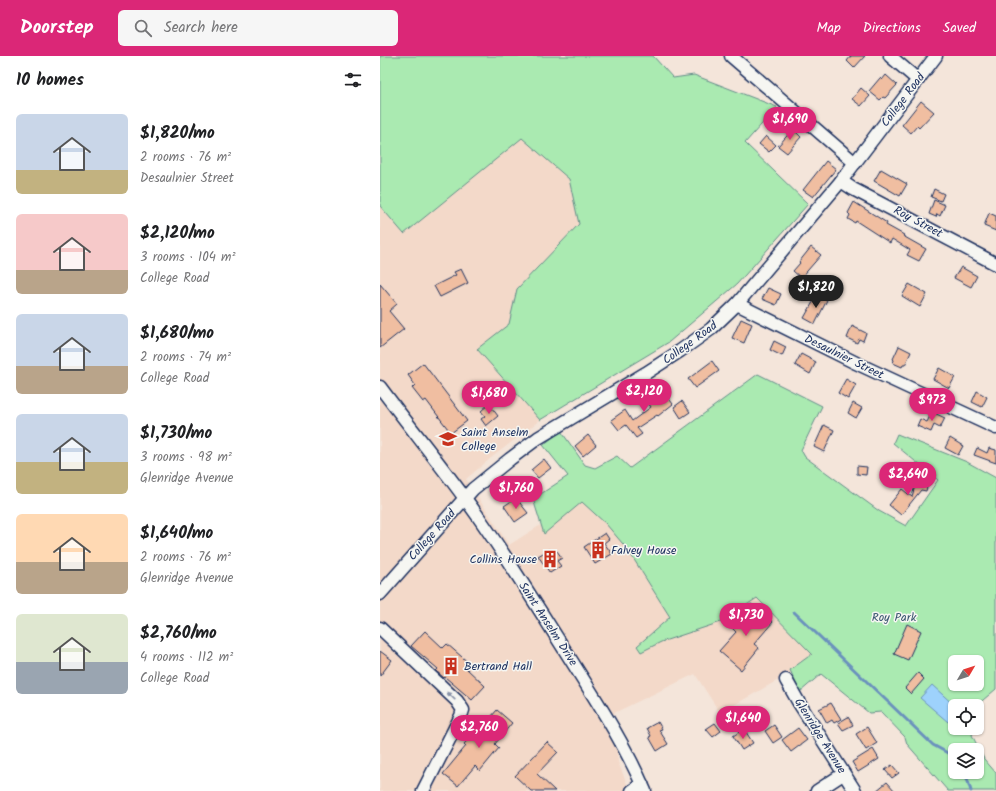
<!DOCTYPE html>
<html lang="en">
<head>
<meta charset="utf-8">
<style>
  :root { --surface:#fff; --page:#f6f6f6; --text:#202124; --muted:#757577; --accent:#db2777 }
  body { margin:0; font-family:Kalam,sans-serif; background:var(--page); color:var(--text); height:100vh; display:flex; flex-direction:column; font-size:15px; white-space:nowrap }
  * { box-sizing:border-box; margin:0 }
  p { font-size:13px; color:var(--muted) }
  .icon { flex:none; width:22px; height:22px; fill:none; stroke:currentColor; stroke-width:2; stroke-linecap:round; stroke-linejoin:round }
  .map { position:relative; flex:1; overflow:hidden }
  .sheet { display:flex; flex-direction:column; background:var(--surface); width:380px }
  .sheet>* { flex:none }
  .needle { width:26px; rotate:51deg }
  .fabs { position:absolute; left:568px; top:599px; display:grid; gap:8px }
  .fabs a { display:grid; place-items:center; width:36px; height:36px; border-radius:6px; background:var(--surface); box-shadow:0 1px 3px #0004; font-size:20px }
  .price { position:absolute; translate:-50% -34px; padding:0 9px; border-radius:14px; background:var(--accent); color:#fff; font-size:13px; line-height:26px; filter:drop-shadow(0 1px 2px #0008) }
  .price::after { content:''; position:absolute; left:50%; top:24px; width:12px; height:9px; margin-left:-6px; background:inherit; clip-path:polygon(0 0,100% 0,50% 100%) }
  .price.on { background:#222; color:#fff }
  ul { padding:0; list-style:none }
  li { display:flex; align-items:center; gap:12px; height:100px; padding:0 16px }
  li span { display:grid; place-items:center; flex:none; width:112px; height:80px; border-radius:6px; color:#555 }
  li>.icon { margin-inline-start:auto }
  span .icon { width:48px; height:48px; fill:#fffc; stroke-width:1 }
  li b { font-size:17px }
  h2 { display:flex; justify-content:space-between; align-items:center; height:48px; padding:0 16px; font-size:17px }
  header { display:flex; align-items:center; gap:24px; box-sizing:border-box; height:56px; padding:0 20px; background:var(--accent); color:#fff }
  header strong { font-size:19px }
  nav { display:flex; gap:22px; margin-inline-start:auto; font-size:14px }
  .search { width:280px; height:36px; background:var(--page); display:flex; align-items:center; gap:10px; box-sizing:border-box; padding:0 14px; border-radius:6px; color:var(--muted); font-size:15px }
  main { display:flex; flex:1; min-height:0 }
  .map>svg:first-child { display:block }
</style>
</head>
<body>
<header>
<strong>Doorstep</strong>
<div class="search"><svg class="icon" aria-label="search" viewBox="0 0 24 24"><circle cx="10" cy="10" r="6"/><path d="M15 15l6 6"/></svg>Search here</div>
<nav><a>Map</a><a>Directions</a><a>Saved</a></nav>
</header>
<main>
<section class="sheet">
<h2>10 homes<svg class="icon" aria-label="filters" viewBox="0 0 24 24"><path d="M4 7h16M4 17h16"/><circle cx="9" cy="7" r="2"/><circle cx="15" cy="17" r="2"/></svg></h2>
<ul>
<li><span style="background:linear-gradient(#c9d6e8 70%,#c2b280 0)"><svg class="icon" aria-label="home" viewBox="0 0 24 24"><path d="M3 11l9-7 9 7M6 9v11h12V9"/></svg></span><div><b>$1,820/mo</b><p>2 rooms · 76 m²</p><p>Desaulnier Street</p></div></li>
<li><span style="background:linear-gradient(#f6c9c9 70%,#b9a48a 0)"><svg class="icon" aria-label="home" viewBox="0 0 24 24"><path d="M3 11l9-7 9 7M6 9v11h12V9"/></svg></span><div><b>$2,120/mo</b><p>3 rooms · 104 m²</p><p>College Road</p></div></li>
<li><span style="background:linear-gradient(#c9d6e8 65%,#b9a48a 0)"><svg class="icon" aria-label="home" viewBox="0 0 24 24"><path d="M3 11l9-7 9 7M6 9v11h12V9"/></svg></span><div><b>$1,680/mo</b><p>2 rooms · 74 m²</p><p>College Road</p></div></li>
<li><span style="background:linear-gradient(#c9d6e8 60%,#c2b280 0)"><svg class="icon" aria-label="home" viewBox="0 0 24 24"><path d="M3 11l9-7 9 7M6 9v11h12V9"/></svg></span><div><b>$1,730/mo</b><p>3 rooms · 98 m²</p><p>Glenridge Avenue</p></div></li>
<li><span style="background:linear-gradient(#ffd9b3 60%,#b9a48a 0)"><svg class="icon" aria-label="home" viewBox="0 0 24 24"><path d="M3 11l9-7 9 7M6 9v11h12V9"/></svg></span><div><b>$1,640/mo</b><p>2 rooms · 76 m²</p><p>Glenridge Avenue</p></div></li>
<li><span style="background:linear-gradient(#dfe7d0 60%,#9aa5b1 0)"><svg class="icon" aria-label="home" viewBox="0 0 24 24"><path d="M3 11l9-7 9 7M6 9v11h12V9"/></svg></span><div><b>$2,760/mo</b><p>4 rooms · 112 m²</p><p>College Road</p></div></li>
</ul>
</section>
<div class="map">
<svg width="616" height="735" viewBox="0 0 616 735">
  <rect width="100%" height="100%" fill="#f4e5da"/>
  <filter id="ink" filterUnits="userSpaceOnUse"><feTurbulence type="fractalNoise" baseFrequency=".025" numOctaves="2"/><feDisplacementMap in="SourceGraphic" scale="8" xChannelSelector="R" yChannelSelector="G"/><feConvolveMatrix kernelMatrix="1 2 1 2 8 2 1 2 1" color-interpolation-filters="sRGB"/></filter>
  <g filter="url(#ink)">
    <!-- built -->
    <path fill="#f3d9c9" d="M0 0H116L294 267 160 364 111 402 86 423 129 489 246 415 449 595 340 657 315 618 234 657 238 706 250 735H0Z"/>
    <!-- green -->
    <g fill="#aaeab1" stroke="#628c88" fill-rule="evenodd">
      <path d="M0 0H273L293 22 314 19 397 51 365 87 428 148 357 228 289 286 160 364 97 293 129 268 137 233 199 168 189 123 142 82 24 178 0 150Z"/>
      <path d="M378 318 442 350 421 394 425 401 499 455 526 470 558 424 513 387 517 378 587 406 616 422V633L596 650H575V672H595L592 679 604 703 616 717V735H568L527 688 525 681 501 656 489 657 441 618 420 636 410 614 432 598 377 542 341 566 281 586 261 596 257 590 290 561 248 494 226 468 202 446 164 478 153 443 188 420 163 389 181 375 205 409 215 412 237 400 250 412ZM575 606H597V628H575ZM575 694H597V716H575Z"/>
    </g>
    <!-- water -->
    <path fill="#9ed2fc" stroke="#6a91bd" d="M552 629 575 650V658L568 666 540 642Z"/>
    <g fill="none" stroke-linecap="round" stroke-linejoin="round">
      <!-- stream -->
      <g stroke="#6a91bd" stroke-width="3">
        <path d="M414 556 553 689 575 701"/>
        <path d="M585 716 591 735"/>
      </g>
    </g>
    <!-- building -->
    <g fill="#f0bea1" stroke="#1b2f5e">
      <path d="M471 0H485L474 12 467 5Z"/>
      <path d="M506 19 517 29 505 42 503 41 500 44 489 35 500 22 502 24Z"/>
      <path d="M481 32 490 40 481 50 472 43Z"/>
      <path d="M541 45 554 56 539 72 537 70 531 77 522 69Z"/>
      <path d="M413 73 421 81 407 97 398 90Z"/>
      <path d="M386 80 396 89 389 96 379 88Z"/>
      <path d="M446 105 456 113 433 141 423 134Z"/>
      <path d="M501 113 527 128 520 140 494 125Z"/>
      <path d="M554 133 564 138 561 145 551 141Z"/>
      <path d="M554 144 565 149 560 160 557 158 556 161 549 158Z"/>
      <path d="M474 146 507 167 506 169 524 179 523 180 546 193 539 205 527 199 530 194 512 183 510 187 476 165 475 167 468 163 470 159 468 157Z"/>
      <path d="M609 157 616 160V175L604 170Z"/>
      <path d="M431 191 441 199 421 222 413 215 420 207 419 206Z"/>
      <path d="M581 211 597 220 591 231 574 222Z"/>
      <path d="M81 213 88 227 60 241 54 230 76 219 74 216Z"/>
      <path d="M0 228 17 248 9 255 24 273 0 292Z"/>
      <path d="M529 228 547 238 540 251 522 240Z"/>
      <path d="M388 232 401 238 396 249 382 243Z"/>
      <path d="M437 239 447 244 435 268 424 262Z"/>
      <path d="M361 263 372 268 364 287 352 282Z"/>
      <path d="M472 270 486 277 483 285 479 283 477 287 467 282Z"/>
      <path d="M394 285 406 291 402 300 390 294Z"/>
      <path d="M519 290 531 296 525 309H523L522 311 513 307 514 304 513 303Z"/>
      <path d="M421 298 436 306 430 318 415 309Z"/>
      <path d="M332 305 339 315 315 332 308 323Z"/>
      <path d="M43 307 87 365 71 377 46 344 43 346 32 332 35 329 28 319Z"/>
      <path d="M559 312 575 321 569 332 553 323Z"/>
      <path d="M466 323 476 329 468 343 458 337Z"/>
      <path d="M281 332 293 348 278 360 277 359 257 372 262 378 256 382 246 369 239 374 231 364 245 354 252 365 271 351 266 344Z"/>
      <path d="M597 335 607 341 602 351 592 346Z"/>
      <path d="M302 345 310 356 301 362 294 351Z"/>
      <path d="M473 347 482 352 476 362 468 357Z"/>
      <path d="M109 348 118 360 106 370 101 363 105 360 101 355Z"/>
      <path d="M552 356 565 362 560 372 554 369 551 376 537 370 540 363 547 366Z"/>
      <path d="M444 369 454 374 444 396 434 391Z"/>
      <path d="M208 379 216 389 203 400 195 390Z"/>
      <path d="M570 382 583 390 578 399 565 392Z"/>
      <path d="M597 392 607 397 609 392 616 394V407L594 399Z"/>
      <path d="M164 403 171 412 158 422 151 414Z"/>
      <path d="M477 410 487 411 486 419 477 418Z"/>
      <path d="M537 421 549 424 546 435 541 434 521 459 509 449 522 433 532 441Z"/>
      <path d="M136 442 148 457 135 466 124 450Z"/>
      <path d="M225 477 229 483 224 487 232 498 215 508 204 491Z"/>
      <path d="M170 493 173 497 177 495 182 502 177 505 181 510 170 517 158 500Z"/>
      <path d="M371 548 393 566 374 588 379 592 361 614 339 595 356 576 351 571Z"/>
      <path d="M527 568 541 575 528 604 514 598Z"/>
      <path d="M45 575 63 592 67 588 90 608 86 612 105 630 92 644 65 621 64 622 56 615 58 613 31 590Z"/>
      <path d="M0 595 12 604 0 620Z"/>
      <path d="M538 617 544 623 531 638 525 632Z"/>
      <path d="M451 647 461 663 454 667 452 664 447 667 439 653Z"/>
      <path d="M117 654 132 667 115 688 119 692 100 715 95 710 78 730 63 718 86 690 84 688 91 680 93 682Z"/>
      <path d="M468 661 473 669 463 674 458 667Z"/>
      <path d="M278 666 282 673 279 674 288 688 277 695 269 681 271 680 267 672Z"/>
      <path d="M335 667 341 675 333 681 326 673Z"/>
      <path d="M394 669 402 681 393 687 385 675Z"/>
      <path d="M487 671 497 687 486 694 476 678Z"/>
      <path d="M418 672 427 684 411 696 402 684Z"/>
      <path d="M364 673 373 687 362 694 353 680Z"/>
      <path d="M167 686 178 696 157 718 175 735H151L135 720Z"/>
      <path d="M493 693 499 703 478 716 472 706Z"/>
      <path d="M512 709 519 717 512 722 505 714Z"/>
      <path d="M507 726 515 735H496Z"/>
    </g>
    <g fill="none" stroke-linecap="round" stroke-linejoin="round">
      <!-- minor casing -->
      <g stroke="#1b2f5e" stroke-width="15">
        <g id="minor">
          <path d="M351 0 475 107"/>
          <path d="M510 0 538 24"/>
          <path d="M461 125 473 133 616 208"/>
          <path d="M357 248 476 307 616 372"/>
          <path d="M0 331C32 374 66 415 97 459 128 503 157 550 186 596 214 641 244 686 265 735"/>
          <path d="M0 538 93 433 130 403 158 382 266 317 300 295 331 273 357 248 461 125 556 0"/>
          <path d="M0 572 77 645 83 654 81 660 43 735"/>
          <path d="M406 624 419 647 475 735"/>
          <path d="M252 735 262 728"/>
          <path d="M437 735 463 718"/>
        </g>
      </g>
      <!-- minor -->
      <use href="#minor" stroke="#f6f6f2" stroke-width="12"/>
    </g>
    <!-- one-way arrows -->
    <defs><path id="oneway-solid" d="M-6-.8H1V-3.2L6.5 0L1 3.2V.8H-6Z"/></defs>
    <use fill="#8892a8" href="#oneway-solid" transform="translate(71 640) rotate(-136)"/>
  </g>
  <!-- icons -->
  <defs>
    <g id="university-bare" transform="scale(1.38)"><path d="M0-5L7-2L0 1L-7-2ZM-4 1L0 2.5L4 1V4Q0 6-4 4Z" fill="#c8321e" stroke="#f6f6f2" stroke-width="2.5" paint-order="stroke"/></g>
    <g id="building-bare" transform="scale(1.38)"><path d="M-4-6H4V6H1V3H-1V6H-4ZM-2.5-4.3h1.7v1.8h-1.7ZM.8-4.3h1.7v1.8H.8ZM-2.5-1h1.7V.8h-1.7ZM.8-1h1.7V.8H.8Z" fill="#c8321e" stroke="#f6f6f2" stroke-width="2.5" paint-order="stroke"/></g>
  </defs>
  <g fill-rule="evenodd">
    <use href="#university-bare" x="68" y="383"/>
    <use href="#building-bare" x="218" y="494"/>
    <use href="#building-bare" x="170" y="503"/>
    <use href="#building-bare" x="71" y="610"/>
  </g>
  <g text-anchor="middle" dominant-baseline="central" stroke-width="3" stroke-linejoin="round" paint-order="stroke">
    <!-- street labels -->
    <g font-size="12" fill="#1b2f5e" stroke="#f6f6f2">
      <text transform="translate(523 44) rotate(-53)">College Road</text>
      <text transform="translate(538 166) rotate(28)">Roy Street</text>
      <text transform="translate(310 287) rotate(-36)">College Road</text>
      <text transform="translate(464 301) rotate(26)">Desaulnier Street</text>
      <text transform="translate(52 479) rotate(-48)">College Road</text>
      <text transform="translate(168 568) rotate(57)">Saint Anselm Drive</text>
      <text transform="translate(440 680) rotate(58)">Glenridge Avenue</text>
    </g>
    <!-- poi labels -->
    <g font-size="12" fill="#1b2f5e" stroke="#f6f6f2" text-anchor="start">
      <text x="81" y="376">Saint Anselm<tspan x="81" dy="14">College</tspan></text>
      <text x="231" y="494">Falvey House</text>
      <text x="157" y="503" text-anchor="end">Collins House</text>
      <text x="84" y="610">Bertrand Hall</text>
    </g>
    <!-- park labels -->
    <g font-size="12" fill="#38546f" stroke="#f6f6f2">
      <text x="514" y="561">Roy Park</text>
    </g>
  </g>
</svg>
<div class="fabs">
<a><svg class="needle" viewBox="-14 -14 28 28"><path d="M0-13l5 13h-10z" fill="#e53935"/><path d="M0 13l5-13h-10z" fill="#757577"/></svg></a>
<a><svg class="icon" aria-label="locate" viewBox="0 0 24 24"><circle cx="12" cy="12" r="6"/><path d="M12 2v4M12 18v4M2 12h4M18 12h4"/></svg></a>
<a><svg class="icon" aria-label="layers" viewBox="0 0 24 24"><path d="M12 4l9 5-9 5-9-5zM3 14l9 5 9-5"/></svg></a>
</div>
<b class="price" style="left:410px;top:85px">$1,690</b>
<b class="price on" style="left:436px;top:253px">$1,820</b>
<b class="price" style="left:264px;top:357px">$2,120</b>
<b class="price" style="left:109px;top:359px">$1,680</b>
<b class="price" style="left:552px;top:366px">$973</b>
<b class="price" style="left:528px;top:440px">$2,640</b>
<b class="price" style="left:136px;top:454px">$1,760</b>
<b class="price" style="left:366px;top:581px">$1,730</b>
<b class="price" style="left:363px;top:684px">$1,640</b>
<b class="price" style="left:99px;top:693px">$2,760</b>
</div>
</main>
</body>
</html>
